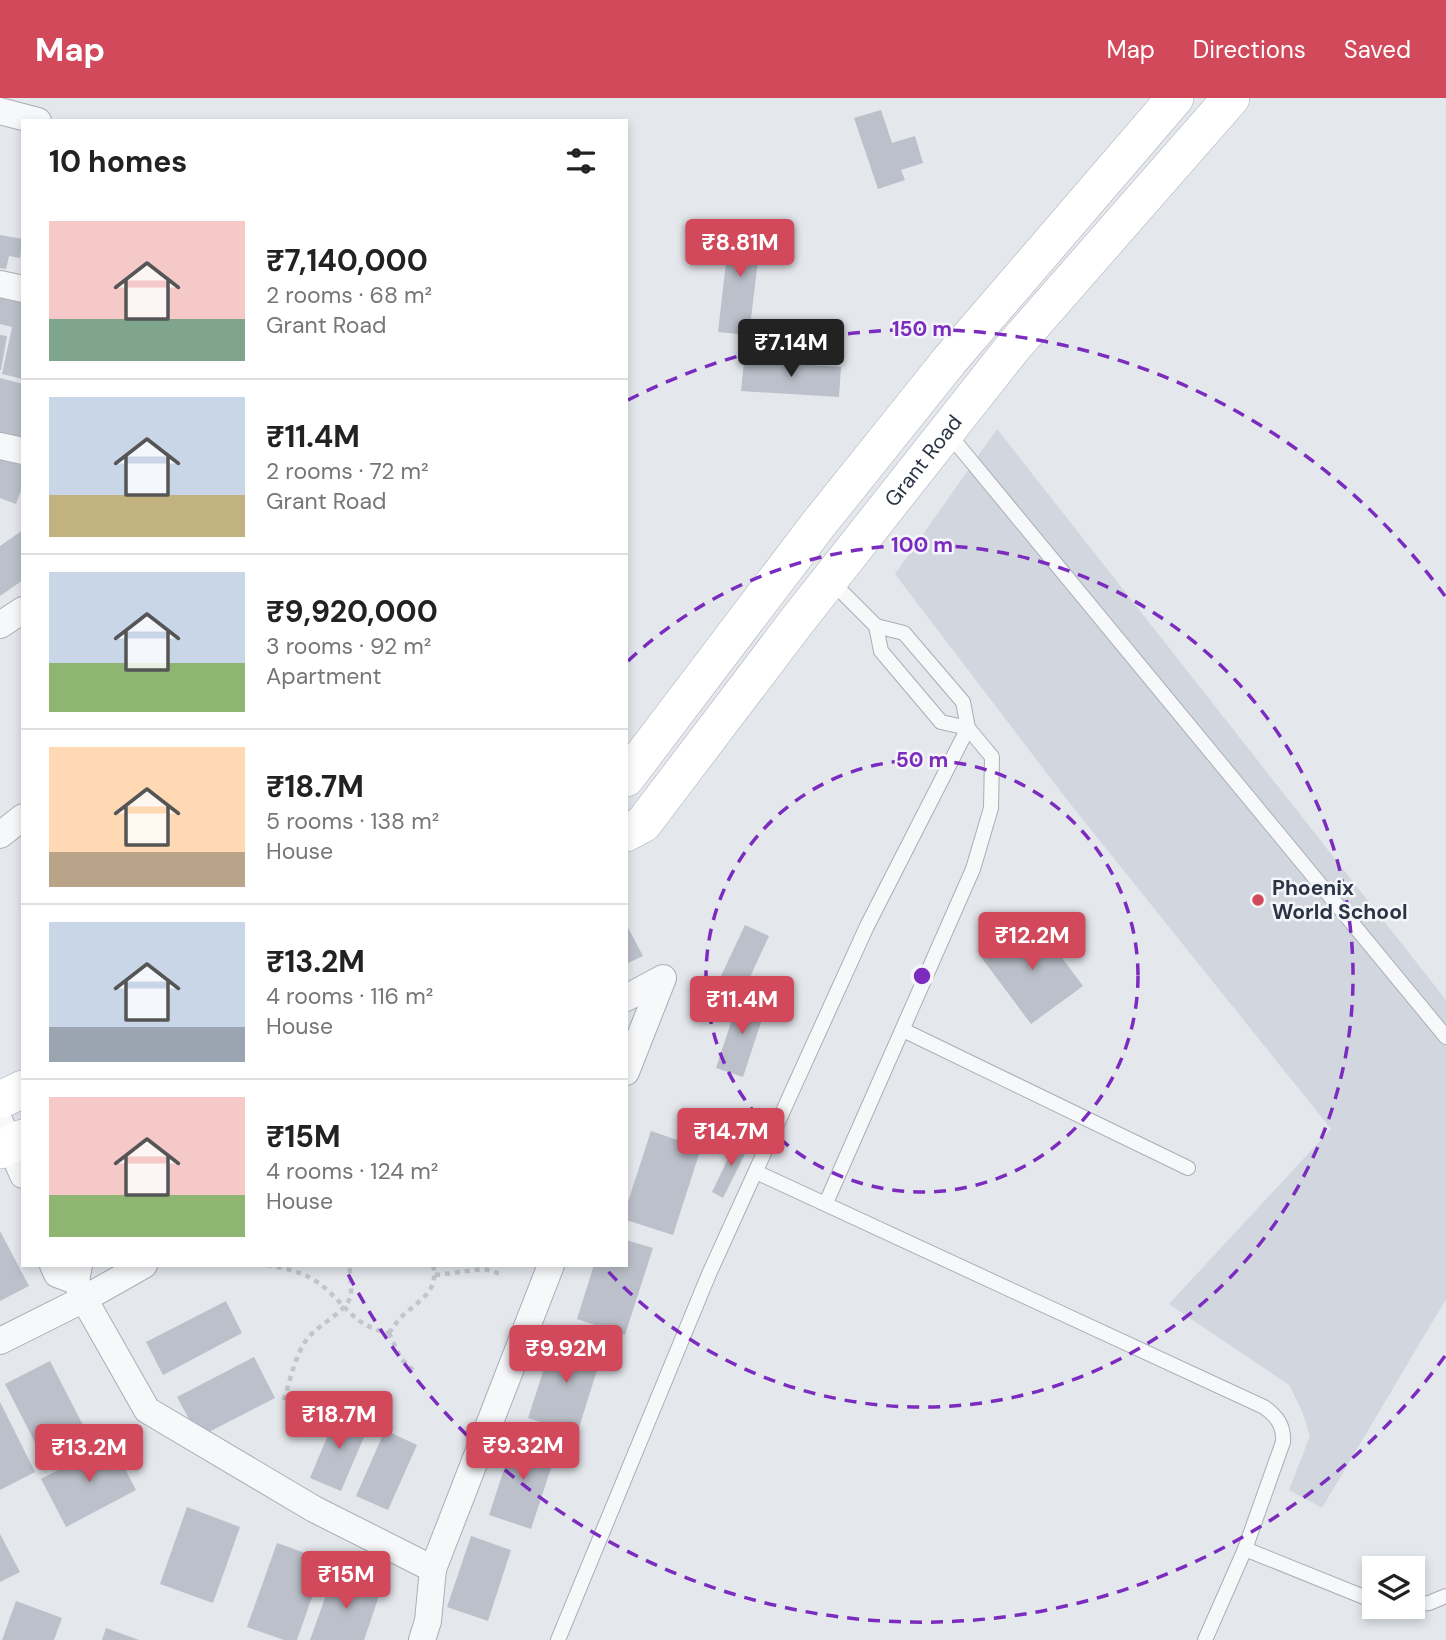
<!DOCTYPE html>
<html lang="en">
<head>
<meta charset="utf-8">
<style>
  :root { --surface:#fff; --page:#f2f2f2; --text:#222; --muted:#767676; --line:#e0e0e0; --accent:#d1495b }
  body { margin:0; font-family:"DM Sans",sans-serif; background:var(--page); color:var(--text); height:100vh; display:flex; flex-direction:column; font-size:26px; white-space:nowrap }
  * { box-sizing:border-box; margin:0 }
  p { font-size:23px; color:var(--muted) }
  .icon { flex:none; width:38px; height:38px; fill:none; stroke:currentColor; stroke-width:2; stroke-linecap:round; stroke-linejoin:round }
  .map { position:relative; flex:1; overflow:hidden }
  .details { position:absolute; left:21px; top:21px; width:607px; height:1148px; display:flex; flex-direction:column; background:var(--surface); border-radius:0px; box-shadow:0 4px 10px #0003 }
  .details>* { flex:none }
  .tools { position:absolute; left:1362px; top:1458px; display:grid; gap:14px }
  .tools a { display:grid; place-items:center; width:63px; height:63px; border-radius:0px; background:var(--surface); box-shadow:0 4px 10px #0003; font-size:35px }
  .price { position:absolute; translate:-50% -60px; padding:0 16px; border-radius:7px; background:var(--accent); color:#fff; font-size:23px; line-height:46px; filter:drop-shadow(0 2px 4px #0008) }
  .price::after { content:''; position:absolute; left:50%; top:42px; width:21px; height:16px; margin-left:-10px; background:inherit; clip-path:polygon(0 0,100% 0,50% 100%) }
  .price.current { background:#222; color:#fff }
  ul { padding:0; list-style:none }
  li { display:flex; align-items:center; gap:21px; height:175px; padding:0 28px }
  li+li { border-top:2px solid var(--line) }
  li span { display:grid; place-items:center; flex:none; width:196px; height:140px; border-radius:0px; color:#555 }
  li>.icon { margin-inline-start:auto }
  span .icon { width:84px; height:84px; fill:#fffc; stroke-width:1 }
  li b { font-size:30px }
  h2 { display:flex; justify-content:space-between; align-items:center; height:84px; padding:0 28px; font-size:30px }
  header { display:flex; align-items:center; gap:42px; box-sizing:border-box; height:98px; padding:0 35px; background:var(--accent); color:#fff }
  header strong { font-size:33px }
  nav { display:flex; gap:38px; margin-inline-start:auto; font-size:24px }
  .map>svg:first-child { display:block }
</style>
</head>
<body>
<header>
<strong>Map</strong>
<nav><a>Map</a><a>Directions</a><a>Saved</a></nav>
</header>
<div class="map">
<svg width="1446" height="1542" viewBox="0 0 1446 1542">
  <rect width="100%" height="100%" fill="#e4e7ec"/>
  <!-- built -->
  <path fill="#d2d6de" d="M997 331 1446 902V1201L1322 1410 1289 1392 1310 1338 1302 1313 1289 1287 1169 1206 1331 1031 1068 703 895 476Z"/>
  <!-- building -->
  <g fill="#bbc0ca">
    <path d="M881 12 892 45 915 38 923 65 901 72 905 82 878 91 854 20Z"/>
    <path d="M731 121 757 125 755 145 760 146 749 237 718 234Z"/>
    <path d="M0 137 23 141 20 160 9 158 6 171 0 170Z"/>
    <path d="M0 192 23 197V281L2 276 12 229 0 226Z"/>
    <path d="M0 237 7 238 1 272H0Z"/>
    <path d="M744 263 841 269 839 299 741 293Z"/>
    <path d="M0 280 23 286V341L0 334Z"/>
    <path d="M0 359 23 368V387L16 406 0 400Z"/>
    <path d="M23 432V482L0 498V448Z"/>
    <path d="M1033 821 1083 888 1031 926 981 859Z"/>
    <path d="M626 826 643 858 626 866Z"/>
    <path d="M745 827 769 838 745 890 721 878Z"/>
    <path d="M740 897 767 906 743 979 716 970Z"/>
    <path d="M651 1033 701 1050 673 1137 626 1122V1110Z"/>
    <path d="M738 1040 750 1046 723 1100 712 1094Z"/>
    <path d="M0 1133 29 1188 0 1203Z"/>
    <path d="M626 1142 653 1150 625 1237 577 1221 594 1167H626Z"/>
    <path d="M226 1203 242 1235 163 1277 146 1244Z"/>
    <path d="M555 1237 603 1253 577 1336 528 1320Z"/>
    <path d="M254 1259 275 1300 199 1339 177 1299Z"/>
    <path d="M50 1263 87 1335 42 1358 5 1286Z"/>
    <path d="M0 1304 35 1374 0 1392Z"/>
    <path d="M338 1313 369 1327 341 1393 310 1380Z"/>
    <path d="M385 1332 417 1347 388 1412 356 1398Z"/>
    <path d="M515 1338 557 1352 531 1431 489 1417Z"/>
    <path d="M111 1344 136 1392 66 1429 41 1381Z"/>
    <path d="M187 1409 240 1429 213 1505 160 1486Z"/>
    <path d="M0 1436 20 1474 0 1484Z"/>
    <path d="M471 1438 511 1452 488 1523 447 1509Z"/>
    <path d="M277 1445 325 1462 297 1542H284L247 1529Z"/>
    <path d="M334 1475 381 1492 364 1542H310Z"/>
    <path d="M16 1503 62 1520 54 1542H2Z"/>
    <path d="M106 1530 139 1542H102Z"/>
  </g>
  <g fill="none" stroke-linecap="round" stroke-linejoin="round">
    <!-- lane casing -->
    <g stroke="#a9aeb7" stroke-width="16">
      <g id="lane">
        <path d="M948 335 1446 939"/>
        <path d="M831 483 876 528"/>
        <path d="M876 528 904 535 963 604 968 630 941 624 881 553Z"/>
        <path d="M903 932 1188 1070"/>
        <path d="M756 1074 1264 1309C1277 1318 1284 1328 1283 1344L1245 1451 1205 1542"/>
        <path d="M1245 1451 1374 1503"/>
        <path d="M1412 1507 1429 1505 1446 1498"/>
        <path d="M558 1542 709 1176 867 828 968 630 992 659 991 710 973 771 826 1105"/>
      </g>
    </g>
    <!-- street casing -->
    <g stroke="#a9aeb7" stroke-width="28">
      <g id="street">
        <path d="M0 13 38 23"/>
        <path d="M0 186 23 191"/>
        <path d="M0 348 23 353"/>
        <path d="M0 527 23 512"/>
        <path d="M0 737 23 719"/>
        <path d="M626 900 663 880 626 974"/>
        <path d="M0 1024 23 1077"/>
        <path d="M53 1167 57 1176 76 1183"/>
        <path d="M144 1167 84 1201 147 1312 314 1411 433 1471 551 1167"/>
        <path d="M0 1243 84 1201 76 1183 79 1167"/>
        <path d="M422 1542 428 1523 433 1471"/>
      </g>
    </g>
    <!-- secondary casing -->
    <g stroke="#a9aeb7" stroke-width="38">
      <g id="secondary">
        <path d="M626 680 817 428 949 263 1175 0"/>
        <path id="s1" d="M626 735 643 726 797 523 1014 248 1231 0"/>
        <path d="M0 1002 23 991"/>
        <path d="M0 1052 23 1040"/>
      </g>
    </g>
    <!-- path -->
    <g stroke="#c2c5cb" stroke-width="4.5" stroke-dasharray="5 5" stroke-linecap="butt">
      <path d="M267 1167C283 1170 300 1173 314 1182 345 1202 349 1227 389 1235"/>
      <path d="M435 1177 484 1171 501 1176"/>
      <path d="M389 1235C395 1227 400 1219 408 1213 423 1200 439 1191 433 1167"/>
      <path d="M389 1235 401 1261 414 1273"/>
      <path d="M284 1302C290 1282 295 1258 307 1241 318 1227 344 1215 350 1200 353 1190 349 1177 350 1167"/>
    </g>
    <!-- lane -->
    <use href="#lane" stroke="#f7f8fa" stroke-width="14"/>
    <!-- street -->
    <use href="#street" stroke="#f7f8fa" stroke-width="26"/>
    <!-- secondary -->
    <use href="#secondary" stroke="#fff" stroke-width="37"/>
  </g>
  <!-- distance rings -->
  <g fill="none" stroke="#7b2cbf" stroke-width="3.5" stroke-dasharray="12 9">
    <circle cx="922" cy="878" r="216"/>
    <path d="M628 563A431 431 0 1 1 604 1169"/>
    <path d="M1445 1258A647 647 0 0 1 346 1172M628 302A647 647 0 0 1 1445 498"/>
  </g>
  <!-- markers -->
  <circle fill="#d1495b" stroke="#f4f6f9" stroke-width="2.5" cx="1258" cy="802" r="7"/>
  <g text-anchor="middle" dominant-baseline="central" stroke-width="5" stroke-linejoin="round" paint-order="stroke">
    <!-- street labels -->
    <g font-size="21" fill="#2b3445" stroke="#f4f6f9">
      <text stroke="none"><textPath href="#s1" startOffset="478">Grant Road</textPath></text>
    </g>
    <!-- poi labels -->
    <g font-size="21" font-weight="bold" fill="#2b3445" stroke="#f4f6f9" text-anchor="start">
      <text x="1272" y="790">Phoenix<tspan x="1272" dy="24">World School</tspan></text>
    </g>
  </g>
  <circle cx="922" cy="878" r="10" fill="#7b2cbf" stroke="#f4f6f9" stroke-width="3.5"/>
  <g font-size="21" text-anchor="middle" font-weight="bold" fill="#7b2cbf" stroke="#f4f6f9" stroke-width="5" stroke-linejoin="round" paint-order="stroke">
    <text x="922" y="238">150 m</text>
    <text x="922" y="454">100 m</text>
    <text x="922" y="669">50 m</text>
  </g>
</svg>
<div class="tools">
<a><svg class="icon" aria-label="layers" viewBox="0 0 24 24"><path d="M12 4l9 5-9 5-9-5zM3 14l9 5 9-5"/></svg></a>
</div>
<b class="price" style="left:740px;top:181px">₹8.81M</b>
<b class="price current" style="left:791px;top:281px">₹7.14M</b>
<b class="price" style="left:1032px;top:874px">₹12.2M</b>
<b class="price" style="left:742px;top:938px">₹11.4M</b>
<b class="price" style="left:731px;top:1070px">₹14.7M</b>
<b class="price" style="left:566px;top:1287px">₹9.92M</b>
<b class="price" style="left:339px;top:1353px">₹18.7M</b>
<b class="price" style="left:523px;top:1384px">₹9.32M</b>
<b class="price" style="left:89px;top:1386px">₹13.2M</b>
<b class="price" style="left:346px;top:1513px">₹15M</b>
<section class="details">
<h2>10 homes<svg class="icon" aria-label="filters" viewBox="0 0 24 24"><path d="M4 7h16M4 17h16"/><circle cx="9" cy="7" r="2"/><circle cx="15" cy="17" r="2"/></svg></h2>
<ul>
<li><span style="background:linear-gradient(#f6c9c9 70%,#7fa58c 0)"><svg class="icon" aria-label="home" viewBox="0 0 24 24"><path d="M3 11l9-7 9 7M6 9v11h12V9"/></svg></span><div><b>₹7,140,000</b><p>2 rooms · 68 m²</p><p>Grant Road</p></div></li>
<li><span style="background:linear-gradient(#c9d6e8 70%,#c2b280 0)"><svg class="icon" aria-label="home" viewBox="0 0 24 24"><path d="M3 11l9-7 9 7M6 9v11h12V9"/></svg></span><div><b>₹11.4M</b><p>2 rooms · 72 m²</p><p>Grant Road</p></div></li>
<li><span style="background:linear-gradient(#c9d6e8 65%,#8fb573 0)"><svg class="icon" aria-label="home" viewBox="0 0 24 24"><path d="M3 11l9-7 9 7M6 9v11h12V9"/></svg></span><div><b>₹9,920,000</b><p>3 rooms · 92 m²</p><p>Apartment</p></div></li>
<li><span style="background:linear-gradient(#ffd9b3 75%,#b9a48a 0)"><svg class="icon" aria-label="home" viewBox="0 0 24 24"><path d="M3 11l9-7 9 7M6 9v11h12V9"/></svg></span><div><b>₹18.7M</b><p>5 rooms · 138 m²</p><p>House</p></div></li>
<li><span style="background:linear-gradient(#c9d6e8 75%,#9aa5b1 0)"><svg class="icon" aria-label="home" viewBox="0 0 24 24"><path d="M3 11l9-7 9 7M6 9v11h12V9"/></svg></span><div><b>₹13.2M</b><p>4 rooms · 116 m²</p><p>House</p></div></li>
<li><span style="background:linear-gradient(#f6c9c9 70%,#8fb573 0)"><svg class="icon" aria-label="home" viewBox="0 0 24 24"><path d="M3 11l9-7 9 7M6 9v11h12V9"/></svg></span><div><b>₹15M</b><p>4 rooms · 124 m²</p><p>House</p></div></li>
</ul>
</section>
</div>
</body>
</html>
